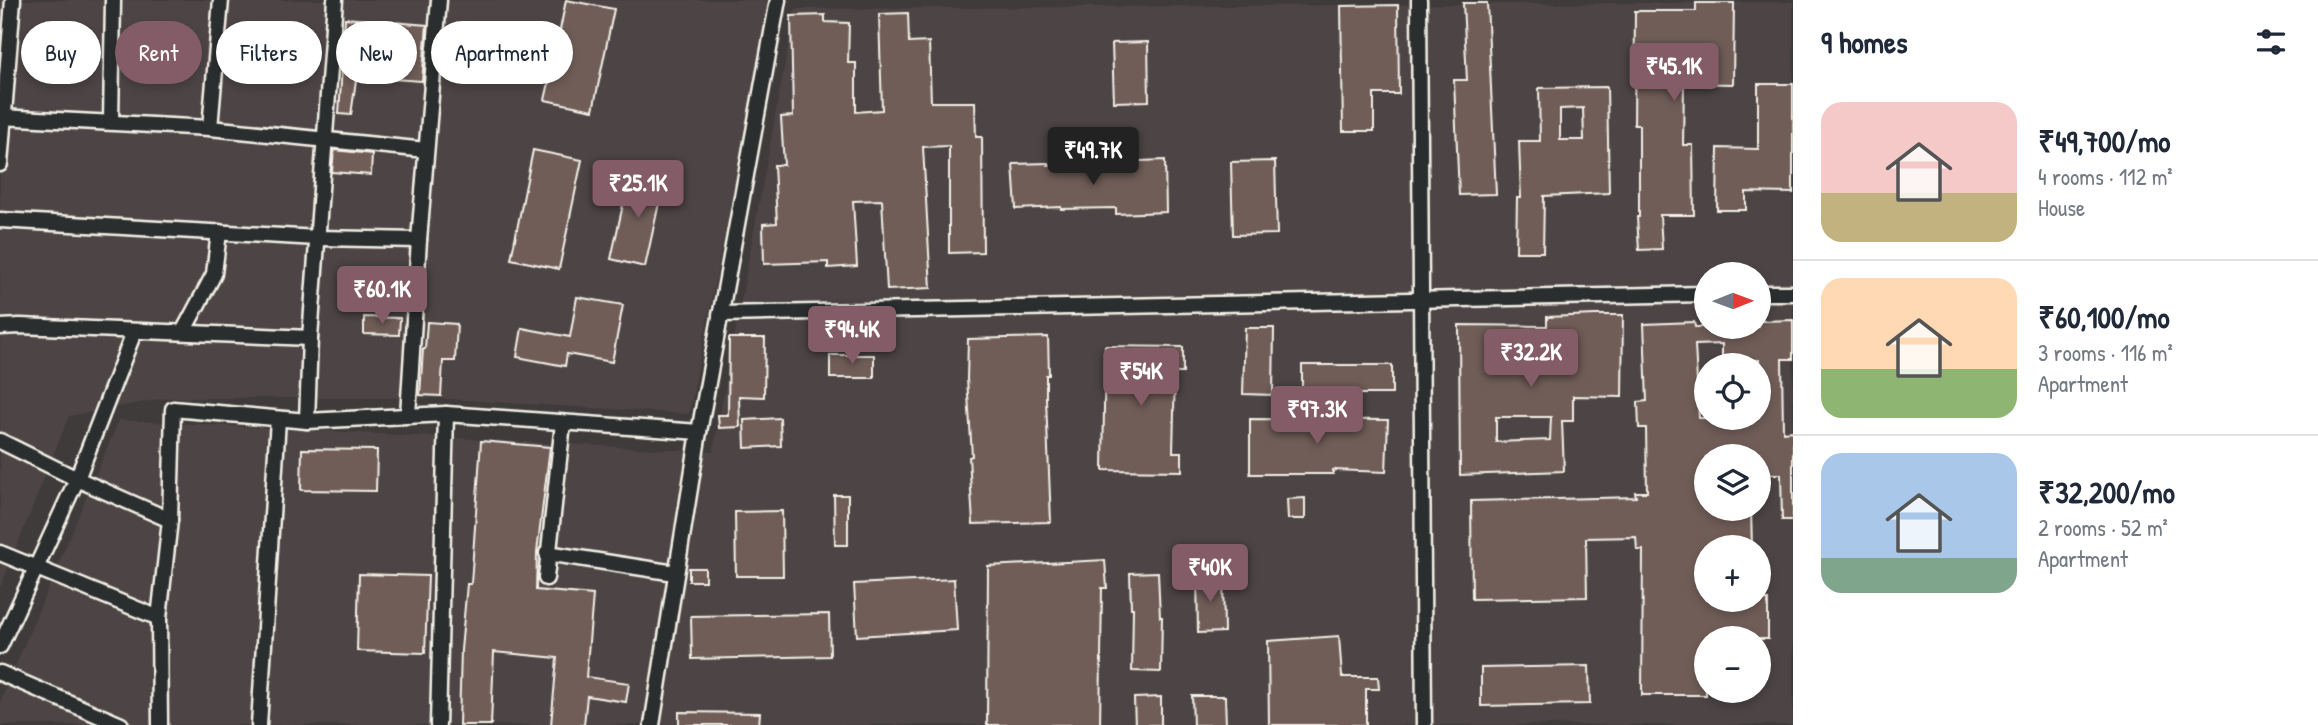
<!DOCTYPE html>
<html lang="en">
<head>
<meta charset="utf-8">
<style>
  :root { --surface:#fff; --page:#f6f6f7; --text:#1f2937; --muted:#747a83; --line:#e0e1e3; --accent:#845c67 }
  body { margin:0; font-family:"Patrick Hand",sans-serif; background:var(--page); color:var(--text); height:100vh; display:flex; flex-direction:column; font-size:26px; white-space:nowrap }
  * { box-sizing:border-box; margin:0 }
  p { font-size:23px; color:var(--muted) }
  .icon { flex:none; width:38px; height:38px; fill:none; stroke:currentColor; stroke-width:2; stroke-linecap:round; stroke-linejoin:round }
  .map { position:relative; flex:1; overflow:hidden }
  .sheet { display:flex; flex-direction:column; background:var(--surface); width:525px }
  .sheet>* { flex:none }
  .guide { position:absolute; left:21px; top:21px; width:665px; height:63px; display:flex; gap:14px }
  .needle { width:46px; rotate:89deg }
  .buttons { position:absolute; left:1694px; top:262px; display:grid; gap:14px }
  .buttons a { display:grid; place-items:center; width:77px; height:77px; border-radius:50%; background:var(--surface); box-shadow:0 4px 10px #0003; font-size:35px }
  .price { position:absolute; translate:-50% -60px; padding:0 16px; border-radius:7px; background:var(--accent); color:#fff; font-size:23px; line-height:46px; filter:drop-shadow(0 2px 4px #0008) }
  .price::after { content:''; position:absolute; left:50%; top:42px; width:21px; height:16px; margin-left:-10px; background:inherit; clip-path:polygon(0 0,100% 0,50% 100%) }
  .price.current { background:#222; color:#fff }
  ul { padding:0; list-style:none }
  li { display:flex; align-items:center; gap:21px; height:175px; padding:0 28px }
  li+li { border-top:2px solid var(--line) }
  li span { display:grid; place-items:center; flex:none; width:196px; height:140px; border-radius:21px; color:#555 }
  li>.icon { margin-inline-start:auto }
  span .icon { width:84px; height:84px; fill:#fffc; stroke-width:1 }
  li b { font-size:30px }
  h2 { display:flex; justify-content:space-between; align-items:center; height:84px; padding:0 28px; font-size:30px }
  .tag { padding:0 24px; border-radius:32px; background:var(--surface); box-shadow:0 4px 10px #0003; font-size:24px; line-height:63px }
  .tag.current { background:var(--accent); color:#fff }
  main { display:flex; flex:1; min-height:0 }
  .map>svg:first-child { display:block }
</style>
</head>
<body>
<main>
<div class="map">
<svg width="1793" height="725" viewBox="0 0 1793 725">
  <rect width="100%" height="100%" fill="#3f3b3b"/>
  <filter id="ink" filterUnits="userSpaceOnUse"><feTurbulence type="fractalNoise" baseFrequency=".0143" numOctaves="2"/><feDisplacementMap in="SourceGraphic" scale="14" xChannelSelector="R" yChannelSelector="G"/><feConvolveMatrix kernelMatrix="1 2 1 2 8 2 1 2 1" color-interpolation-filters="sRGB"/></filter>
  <g filter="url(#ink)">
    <!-- built -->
    <g fill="#4d4544" fill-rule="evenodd">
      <path d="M0 0H771L689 414 434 398H166L69 416 0 588Z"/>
      <path d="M1793 2V725H0V702L119 420 713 452 795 9ZM1706 275H1759V327H1706ZM1706 366H1759V418H1706ZM1706 457H1759V509H1706ZM1706 548H1759V600H1706ZM1706 639H1759V691H1706Z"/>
    </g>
    <!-- building -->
    <g fill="#6f5d58" stroke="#f4f1e8" stroke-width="2" fill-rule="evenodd">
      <path d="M566 0 614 9 593 110 545 100 553 65 541 63 545 42 557 45Z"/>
      <path d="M1463 3H1487L1496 194 1459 195 1454 80H1467Z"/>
      <path d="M1696 3H1734L1733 84 1684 83 1683 145H1693L1694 215H1660L1662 249 1639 250 1637 217H1639V125H1634L1635 11H1696Z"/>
      <path d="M1398 5 1399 94H1374V131H1343L1341 6Z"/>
      <path d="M908 13 909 43 929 42 931 102H975L976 137H982L983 252 949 253V146L923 147 931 288 887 290 882 200 853 201 857 266 828 268V262L764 264 763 224 777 223 774 165H784L781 117 793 116 791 16 825 15V22L849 23 848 63H856V112L882 110 879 14Z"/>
      <path d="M345 18 427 25 422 81 363 77V81L356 80 351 115 339 114Z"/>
      <path d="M1148 42 1149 101 1114 102 1112 43Z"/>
      <path d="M1758 84H1793V193L1746 192V210H1717L1718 148 1758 149Z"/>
      <path d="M1607 87 1609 193 1544 196 1543 252H1516L1517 198H1521L1519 141H1540L1539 88ZM1583 108 1584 140H1560V109Z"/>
      <path d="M334 150 372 154 371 175 332 172Z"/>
      <path d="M533 150 582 160 559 269 511 259Z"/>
      <path d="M1165 160 1166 212 1116 214V208L1061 209V207L1016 209 1013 164 1048 163V165H1115L1114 162Z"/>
      <path d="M1275 161 1277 234 1233 235 1231 162Z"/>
      <path d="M630 173 664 180 645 267 611 259Z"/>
      <path d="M577 297 623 305 612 362 567 354 565 366 517 357 522 328 570 337Z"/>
      <path d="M1595 315H1623L1622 397 1573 396V421H1562L1564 471 1460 475 1459 325 1547 326V317ZM1496 417H1551L1550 440 1496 442Z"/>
      <path d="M364 317 400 318 399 335 364 334Z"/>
      <path d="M1793 320V359H1782L1783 432 1793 431V520H1782L1781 474H1759V457H1706V509H1751L1752 548H1706V600H1768V639H1706V695H1642L1643 550H1637L1636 537 1586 538 1587 597 1472 599 1471 501 1636 497 1635 492H1647L1646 428H1639L1638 402 1647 401 1644 324 1694 322 1695 327H1759V321ZM1722 344V361L1759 360V418H1699L1695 345Z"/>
      <path d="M427 322 457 324 455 361H443L441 396 420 395 423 349H425Z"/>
      <path d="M1245 328H1274L1273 395 1243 394Z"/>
      <path d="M1048 337 1049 375H1046V399L1051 522 973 524 969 457 972 456 967 379 968 339Z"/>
      <path d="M729 338H765L764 397 739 396 740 427 719 428 718 415H728Z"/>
      <path d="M1105 346 1183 347V373H1175L1173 452H1182V471L1103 470Z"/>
      <rect x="830" y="355" width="44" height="23"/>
      <rect x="1302" y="365" width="90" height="29"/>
      <path d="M780 418 781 446 745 448 744 420Z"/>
      <path d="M1250 419 1388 420 1386 472 1333 470V474H1250Z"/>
      <path d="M481 441 550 447 537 552 536 590 593 595 586 677 629 683 626 702 587 696 584 725H551L557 658 494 652 491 725H459L461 650 467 584H471Z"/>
      <path d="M302 449 377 450 376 491 301 490Z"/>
      <path d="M834 495H848V545H835Z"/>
      <path d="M1305 498V519H1288L1287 499Z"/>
      <path d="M782 511 783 576H736L735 512Z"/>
      <path d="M1105 560 1107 588H1102L1100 725H987L988 566Z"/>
      <rect x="689" y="568" width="16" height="13"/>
      <path d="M1158 572 1160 617H1162L1161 672 1132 671 1133 608H1131L1130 573Z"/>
      <path d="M359 574 428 576 425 653 357 651Z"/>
      <path d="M1223 574 1224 632 1198 633 1197 575Z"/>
      <path d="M954 579 957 630 857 636 854 584Z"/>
      <path d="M829 614 830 656 692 659 691 616Z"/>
      <path d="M1339 636 1342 677H1378L1379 689H1366V725H1269L1268 641Z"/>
      <path d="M1589 666 1590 704 1481 706V668Z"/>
      <path d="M1192 696H1225L1226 725H1193Z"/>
      <path d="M1161 697V725H1135L1134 698Z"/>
      <path d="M679 712 760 713 759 725H679Z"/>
    </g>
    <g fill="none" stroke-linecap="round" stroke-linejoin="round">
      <!-- minor casing -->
      <g stroke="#f4f1e8" stroke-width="19">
        <g id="minor">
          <path d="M1419 0 1424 725"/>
          <path d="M0 117 210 128 426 150"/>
          <path d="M111 122 113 0"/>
          <path d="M210 128 221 0"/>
          <path d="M0 164 13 0"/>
          <path d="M0 220 318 238 419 240"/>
          <path d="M1759 293H1793"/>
          <path d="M720 314 1706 294"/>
          <path d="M0 327 20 326 310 338"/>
          <path d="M183 332 214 274 219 232"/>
          <path d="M408 415 419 240 439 0"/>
          <path d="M307 421 310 338 335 0"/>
          <path d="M0 441 77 479 170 520"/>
          <path d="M0 553 159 618"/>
          <path d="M547 553 675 573"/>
          <path d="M546 578 563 423"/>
          <path d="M0 646 77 479 134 332"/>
          <path d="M0 673 121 725"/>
          <path d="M160 725 159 618 170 520 173 409 307 421 446 414 699 432"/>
          <path d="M259 725 278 419"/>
          <path d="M438 725 446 414"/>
          <path d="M652 725 699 432 778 0"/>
        </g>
      </g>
      <!-- minor -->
      <use href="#minor" stroke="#2a2d2e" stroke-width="14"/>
    </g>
  </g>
</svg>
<div class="buttons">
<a><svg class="needle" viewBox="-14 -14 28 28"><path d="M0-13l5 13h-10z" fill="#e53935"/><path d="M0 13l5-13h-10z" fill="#747a83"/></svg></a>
<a><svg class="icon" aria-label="locate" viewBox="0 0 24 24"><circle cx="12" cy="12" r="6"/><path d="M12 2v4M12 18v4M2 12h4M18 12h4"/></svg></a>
<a><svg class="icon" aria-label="layers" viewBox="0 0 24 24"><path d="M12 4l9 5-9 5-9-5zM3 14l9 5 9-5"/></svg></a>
<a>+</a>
<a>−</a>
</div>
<b class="price" style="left:1674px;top:103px">₹45.1K</b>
<b class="price current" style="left:1093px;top:187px">₹49.7K</b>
<b class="price" style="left:638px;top:220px">₹25.1K</b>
<b class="price" style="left:382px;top:326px">₹60.1K</b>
<b class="price" style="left:852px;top:366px">₹94.4K</b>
<b class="price" style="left:1531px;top:389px">₹32.2K</b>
<b class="price" style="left:1141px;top:408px">₹54K</b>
<b class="price" style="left:1317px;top:446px">₹97.3K</b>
<b class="price" style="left:1210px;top:604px">₹40K</b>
<div class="guide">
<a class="tag">Buy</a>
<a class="tag current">Rent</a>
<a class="tag">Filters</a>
<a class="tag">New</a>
<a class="tag">Apartment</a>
</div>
</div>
<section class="sheet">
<h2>9 homes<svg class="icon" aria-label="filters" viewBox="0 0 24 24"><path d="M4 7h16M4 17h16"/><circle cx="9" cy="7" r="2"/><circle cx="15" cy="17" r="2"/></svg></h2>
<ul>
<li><span style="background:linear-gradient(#f6c9c9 65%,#c2b280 0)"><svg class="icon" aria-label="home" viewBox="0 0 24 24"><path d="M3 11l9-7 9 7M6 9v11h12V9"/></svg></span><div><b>₹49,700/mo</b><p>4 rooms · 112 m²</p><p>House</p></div></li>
<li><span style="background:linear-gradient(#ffd9b3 65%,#8fb573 0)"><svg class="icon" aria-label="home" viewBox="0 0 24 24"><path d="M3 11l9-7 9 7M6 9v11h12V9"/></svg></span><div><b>₹60,100/mo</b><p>3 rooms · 116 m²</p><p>Apartment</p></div></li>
<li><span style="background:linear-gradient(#a9c7e8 75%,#7fa58c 0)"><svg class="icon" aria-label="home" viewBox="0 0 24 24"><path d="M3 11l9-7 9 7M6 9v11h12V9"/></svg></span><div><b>₹32,200/mo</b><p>2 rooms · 52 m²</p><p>Apartment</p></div></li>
</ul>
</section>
</main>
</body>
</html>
